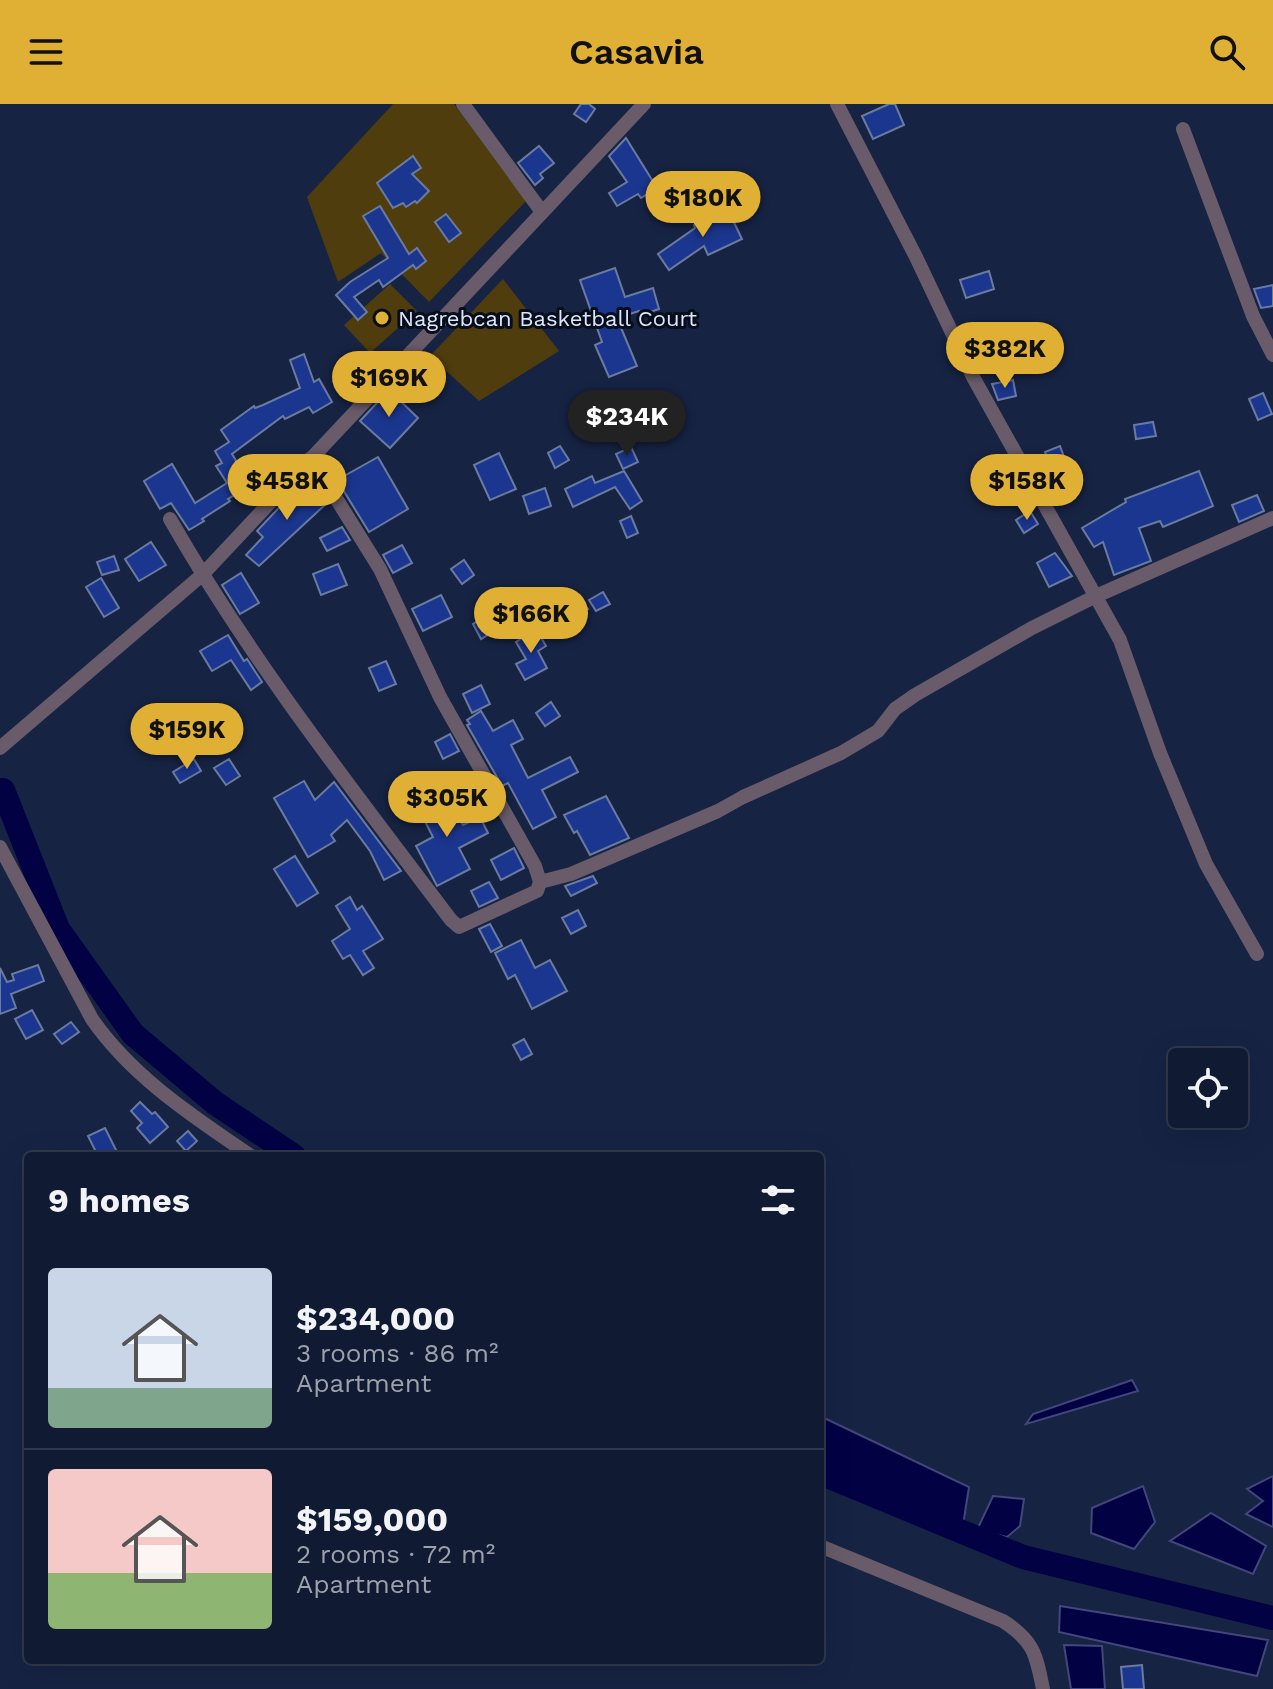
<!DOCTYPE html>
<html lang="en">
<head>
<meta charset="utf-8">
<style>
  :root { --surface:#101a32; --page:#19233a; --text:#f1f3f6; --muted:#9ca1ac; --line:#30384d; --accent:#e0b034 }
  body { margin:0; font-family:"Work Sans",sans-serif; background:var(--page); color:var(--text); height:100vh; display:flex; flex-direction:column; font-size:30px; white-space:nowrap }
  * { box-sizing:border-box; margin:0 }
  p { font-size:26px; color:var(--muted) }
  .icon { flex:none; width:44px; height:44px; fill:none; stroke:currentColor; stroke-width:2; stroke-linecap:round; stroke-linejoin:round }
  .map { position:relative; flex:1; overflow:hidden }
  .side { position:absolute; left:24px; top:1048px; width:800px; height:512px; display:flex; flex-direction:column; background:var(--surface); border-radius:8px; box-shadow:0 8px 32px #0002,0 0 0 2px var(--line) }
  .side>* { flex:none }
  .fabs { position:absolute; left:1168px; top:944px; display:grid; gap:16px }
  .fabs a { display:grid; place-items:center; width:80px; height:80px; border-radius:8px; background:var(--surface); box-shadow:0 8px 32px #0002,0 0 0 2px var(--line); font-size:40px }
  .price { position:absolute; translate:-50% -68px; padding:0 18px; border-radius:28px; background:var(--accent); color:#111; font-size:26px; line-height:52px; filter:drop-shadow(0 2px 4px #0008) }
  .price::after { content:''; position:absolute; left:50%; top:48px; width:24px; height:18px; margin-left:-12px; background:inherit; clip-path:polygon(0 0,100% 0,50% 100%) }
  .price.selected { background:#222; color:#fff }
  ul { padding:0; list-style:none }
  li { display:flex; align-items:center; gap:24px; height:200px; padding:0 24px }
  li+li { border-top:2px solid var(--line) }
  li span { display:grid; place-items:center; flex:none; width:224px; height:160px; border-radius:8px; color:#555 }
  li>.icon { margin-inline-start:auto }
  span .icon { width:96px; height:96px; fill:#fffc; stroke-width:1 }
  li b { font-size:34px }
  h2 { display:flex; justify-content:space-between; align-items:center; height:96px; padding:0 24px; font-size:34px }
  header { display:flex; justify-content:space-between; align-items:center; height:104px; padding:0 24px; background:var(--accent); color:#111; font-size:36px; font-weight:600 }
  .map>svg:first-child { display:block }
</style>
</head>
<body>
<header><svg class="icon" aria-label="menu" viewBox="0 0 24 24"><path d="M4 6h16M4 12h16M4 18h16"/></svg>Casavia<svg class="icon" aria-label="search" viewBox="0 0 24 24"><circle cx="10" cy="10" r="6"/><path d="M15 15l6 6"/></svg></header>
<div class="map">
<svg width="1273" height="1585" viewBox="0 0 1273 1585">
  <rect width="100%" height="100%" fill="#162343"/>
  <!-- green -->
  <g fill="#503d0d">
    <path d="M393 0H454L526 97 429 198 381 149 338 178 307 93Z"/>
    <path d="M503 175 559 247 479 297 430 252Z"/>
    <path d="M390 180 417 207 370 249 344 221Z"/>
  </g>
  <!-- water -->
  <g fill="#020144" stroke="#43467b" stroke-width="2">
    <path d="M1132 1276 1138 1287 1026 1320 1033 1310Z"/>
    <path d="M820 1312 969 1383 963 1421 820 1360Z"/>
    <path d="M1273 1372V1423L1246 1410 1263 1397 1247 1385Z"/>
    <path d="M1143 1382 1155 1418 1134 1445 1091 1429 1092 1404Z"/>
    <path d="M993 1392 1024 1395 1020 1422 1007 1433 977 1426Z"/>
    <path d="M1211 1409 1266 1442 1253 1470 1170 1437Z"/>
    <path d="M1060 1502 1268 1536 1257 1572 1059 1528Z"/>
    <path d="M1064 1541 1102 1542 1105 1585H1071Z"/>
  </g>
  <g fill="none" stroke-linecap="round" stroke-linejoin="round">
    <!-- river -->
    <g stroke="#020144" stroke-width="24">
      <path d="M3 686 58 825 133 930 215 999 294 1052"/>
      <path d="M820 1369 1023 1453 1273 1514"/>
    </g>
  </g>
  <!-- building -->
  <g fill="#1b368e" stroke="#6a7ba1" stroke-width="2">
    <path d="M581 0H589L595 5 586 18 574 10Z"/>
    <path d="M889 0H895L904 21 873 35 862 12Z"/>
    <path d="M626 34 657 84 641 94 638 90 617 102 609 89 627 78 609 52Z"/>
    <path d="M539 42 554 59 540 70 543 74 535 81 518 59Z"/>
    <path d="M413 52 421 64 412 70 429 87 417 99 415 97 406 103 403 99 393 104 377 79Z"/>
    <path d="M380 102 409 150 417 144 426 157 416 165 413 161 383 183 379 176 354 193 367 208 358 216 336 191 350 178 388 154 363 112Z"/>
    <path d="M728 106 742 135 708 151 704 142 669 166 658 150 695 124 694 121Z"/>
    <path d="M446 110 461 129 449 138 435 118Z"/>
    <path d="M615 164 625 193 653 184 659 205 641 211 639 207 617 214 637 262 609 273 595 241 602 238 580 176Z"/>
    <path d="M989 167 994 185 966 194 960 176Z"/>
    <path d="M1273 181V202L1261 204 1254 185Z"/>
    <path d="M304 250 314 278 319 275 332 298 313 309 309 303 285 315 283 312 232 350 251 381 228 395 230 397 202 415 204 417 189 426 171 399 160 405 144 377 172 360 195 399 227 379 216 362 222 359 215 347 229 338 221 326 254 302 255 304 263 301 300 284 290 256Z"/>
    <path d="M1013 276 1016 292 998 296 992 280Z"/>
    <path d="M389 286 418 314 390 344 360 317Z"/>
    <path d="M1263 289 1272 310 1258 316 1249 295Z"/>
    <path d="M1153 318 1156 332 1136 335 1134 321Z"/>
    <path d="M560 342 569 356 555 364 548 349Z"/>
    <path d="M1060 342 1067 361 1052 367 1045 348Z"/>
    <path d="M631 343 638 358 623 365 616 350Z"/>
    <path d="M499 349 516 385 490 396 474 361Z"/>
    <path d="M378 353 408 405 369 428 337 376Z"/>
    <path d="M624 367 642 397 630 405 615 383 573 403 565 385 592 372 595 379Z"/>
    <path d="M1199 367 1213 402 1163 423 1160 417 1139 424 1151 457 1114 471 1103 438 1094 443 1082 424 1126 398 1125 395Z"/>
    <path d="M305 376 327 399 259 462 246 451 263 433 257 427Z"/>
    <path d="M545 384 551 402 529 410 523 392Z"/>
    <path d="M1257 391 1264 407 1239 418 1232 401Z"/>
    <path d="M1030 407 1038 420 1024 429 1016 416Z"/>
    <path d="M631 412 638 429 627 434 620 417Z"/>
    <path d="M342 423 350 436 327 447 320 434Z"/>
    <path d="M151 438 166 461 139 477 125 455Z"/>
    <path d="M402 441 412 459 393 469 383 451Z"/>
    <path d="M1055 449 1072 472 1049 483 1037 459Z"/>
    <path d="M114 452 119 466 102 471 97 458Z"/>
    <path d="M464 456 474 471 462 480 451 465Z"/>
    <path d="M338 460 347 481 321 491 313 470Z"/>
    <path d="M241 469 259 499 240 510 222 481Z"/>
    <path d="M101 474 119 504 104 513 86 483Z"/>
    <path d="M603 488 610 500 596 507 589 496Z"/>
    <path d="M441 491 452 513 423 527 412 505Z"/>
    <path d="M581 495 588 505 554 522 551 517 554 514 551 507 567 498 570 503Z"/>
    <path d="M492 509 501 523 481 535 473 520Z"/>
    <path d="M536 525 546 542 538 547 547 564 525 576 516 560 526 555 516 538Z"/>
    <path d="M228 531 244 557 247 555 262 578 251 586 231 556 212 567 200 547Z"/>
    <path d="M386 557 396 580 379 587 369 564Z"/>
    <path d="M481 581 490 600 472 609 463 590Z"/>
    <path d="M551 598 560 612 545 622 536 609Z"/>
    <path d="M481 607 493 627 513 616 523 635 511 641 528 674 570 653 578 668 542 686 556 713 533 725 508 679 502 682 467 621 470 620 467 616Z"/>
    <path d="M450 630 459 647 443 655 435 638Z"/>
    <path d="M194 655 201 667 180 679 173 668Z"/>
    <path d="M229 655 240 672 226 681 214 664Z"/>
    <path d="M304 677 315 696 334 678 401 767 384 776 370 747 347 716 331 731 335 737 308 753 274 694Z"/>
    <path d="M446 689 463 721 480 713 488 729 459 744 470 765 437 782 416 742 433 733 418 704Z"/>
    <path d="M606 692 629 734 590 751 577 727 574 729 564 711Z"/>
    <path d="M514 744 524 764 501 776 491 756Z"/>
    <path d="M295 752 318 789 297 802 274 765Z"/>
    <path d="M593 772 597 779 571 792 565 782Z"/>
    <path d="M489 778 498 794 479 803 471 787Z"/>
    <path d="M350 793 357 806 362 802 383 835 363 847 374 864 363 871 350 851 343 855 332 837 350 825 336 802Z"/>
    <path d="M578 806 586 822 571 830 562 814Z"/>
    <path d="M490 820 502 842 491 848 479 825Z"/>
    <path d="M521 836 535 864 550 856 567 887 532 905 515 871 508 875 495 849Z"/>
    <path d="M38 861 44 877 11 890 16 904 0 910V864L7 878 14 876 12 870Z"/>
    <path d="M32 906 43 926 26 935 15 915Z"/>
    <path d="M71 918 79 928 62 940 54 930Z"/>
    <path d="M524 935 532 950 521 956 513 941Z"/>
    <path d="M140 998 152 1010 155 1008 168 1023 150 1039 137 1024 142 1019 131 1007Z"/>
    <path d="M105 1024 119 1052H98L88 1032Z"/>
    <path d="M188 1027 197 1037 186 1047 177 1037Z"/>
    <path d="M1142 1561 1144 1585H1123L1121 1563Z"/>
  </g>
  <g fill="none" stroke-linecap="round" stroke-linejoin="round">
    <!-- street -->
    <g stroke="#695b69" stroke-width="14">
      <path d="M463 0 542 108"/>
      <path d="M837 0 916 153 973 273 1120 536 1160 649 1206 760 1257 850"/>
      <path d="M1183 25 1253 212 1273 251"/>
      <path d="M170 415C251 557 353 686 451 816L459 823 537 787 540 778 535 762 440 593 380 465 311 354"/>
      <path d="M0 644 202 471 644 0"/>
      <path d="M0 743 92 915C132 973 194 1013 251 1052"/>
      <path d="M540 778 571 770 718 707 743 693 841 649 878 627 895 605 915 591 1032 524 1096 492 1273 414"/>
      <path d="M820 1442 1003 1517C1034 1537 1036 1550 1043 1585"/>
    </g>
  </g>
  <!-- markers -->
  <circle fill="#e0b034" stroke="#080d1c" stroke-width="3" cx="382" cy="214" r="8"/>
  <g text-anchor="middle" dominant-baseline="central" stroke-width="6" stroke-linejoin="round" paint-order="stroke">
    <!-- poi labels -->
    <g font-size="22" fill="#dce6fb" stroke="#080d1c" text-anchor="start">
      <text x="398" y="214">Nagrebcan Basketball Court</text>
    </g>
  </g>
</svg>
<div class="fabs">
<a><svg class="icon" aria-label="locate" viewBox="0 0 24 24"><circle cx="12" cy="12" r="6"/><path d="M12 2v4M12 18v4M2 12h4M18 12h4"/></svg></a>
</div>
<b class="price" style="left:703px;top:135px">$180K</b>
<b class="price" style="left:1005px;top:286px">$382K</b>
<b class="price" style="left:389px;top:315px">$169K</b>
<b class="price selected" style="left:627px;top:354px">$234K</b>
<b class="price" style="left:287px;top:418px">$458K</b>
<b class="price" style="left:1027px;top:418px">$158K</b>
<b class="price" style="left:531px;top:551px">$166K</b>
<b class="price" style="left:187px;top:667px">$159K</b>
<b class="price" style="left:447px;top:735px">$305K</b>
<section class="side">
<h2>9 homes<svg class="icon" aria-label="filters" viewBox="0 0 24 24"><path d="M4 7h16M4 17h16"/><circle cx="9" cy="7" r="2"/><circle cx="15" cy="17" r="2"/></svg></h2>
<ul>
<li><span style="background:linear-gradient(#c9d6e8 75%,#7fa58c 0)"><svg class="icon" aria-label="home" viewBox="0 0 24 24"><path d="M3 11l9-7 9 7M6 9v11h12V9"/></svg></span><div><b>$234,000</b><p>3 rooms · 86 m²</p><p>Apartment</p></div></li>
<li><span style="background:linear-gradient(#f6c9c9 65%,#8fb573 0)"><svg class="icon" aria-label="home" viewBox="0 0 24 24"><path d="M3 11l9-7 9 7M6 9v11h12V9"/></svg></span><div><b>$159,000</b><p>2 rooms · 72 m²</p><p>Apartment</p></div></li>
</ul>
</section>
</div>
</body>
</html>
